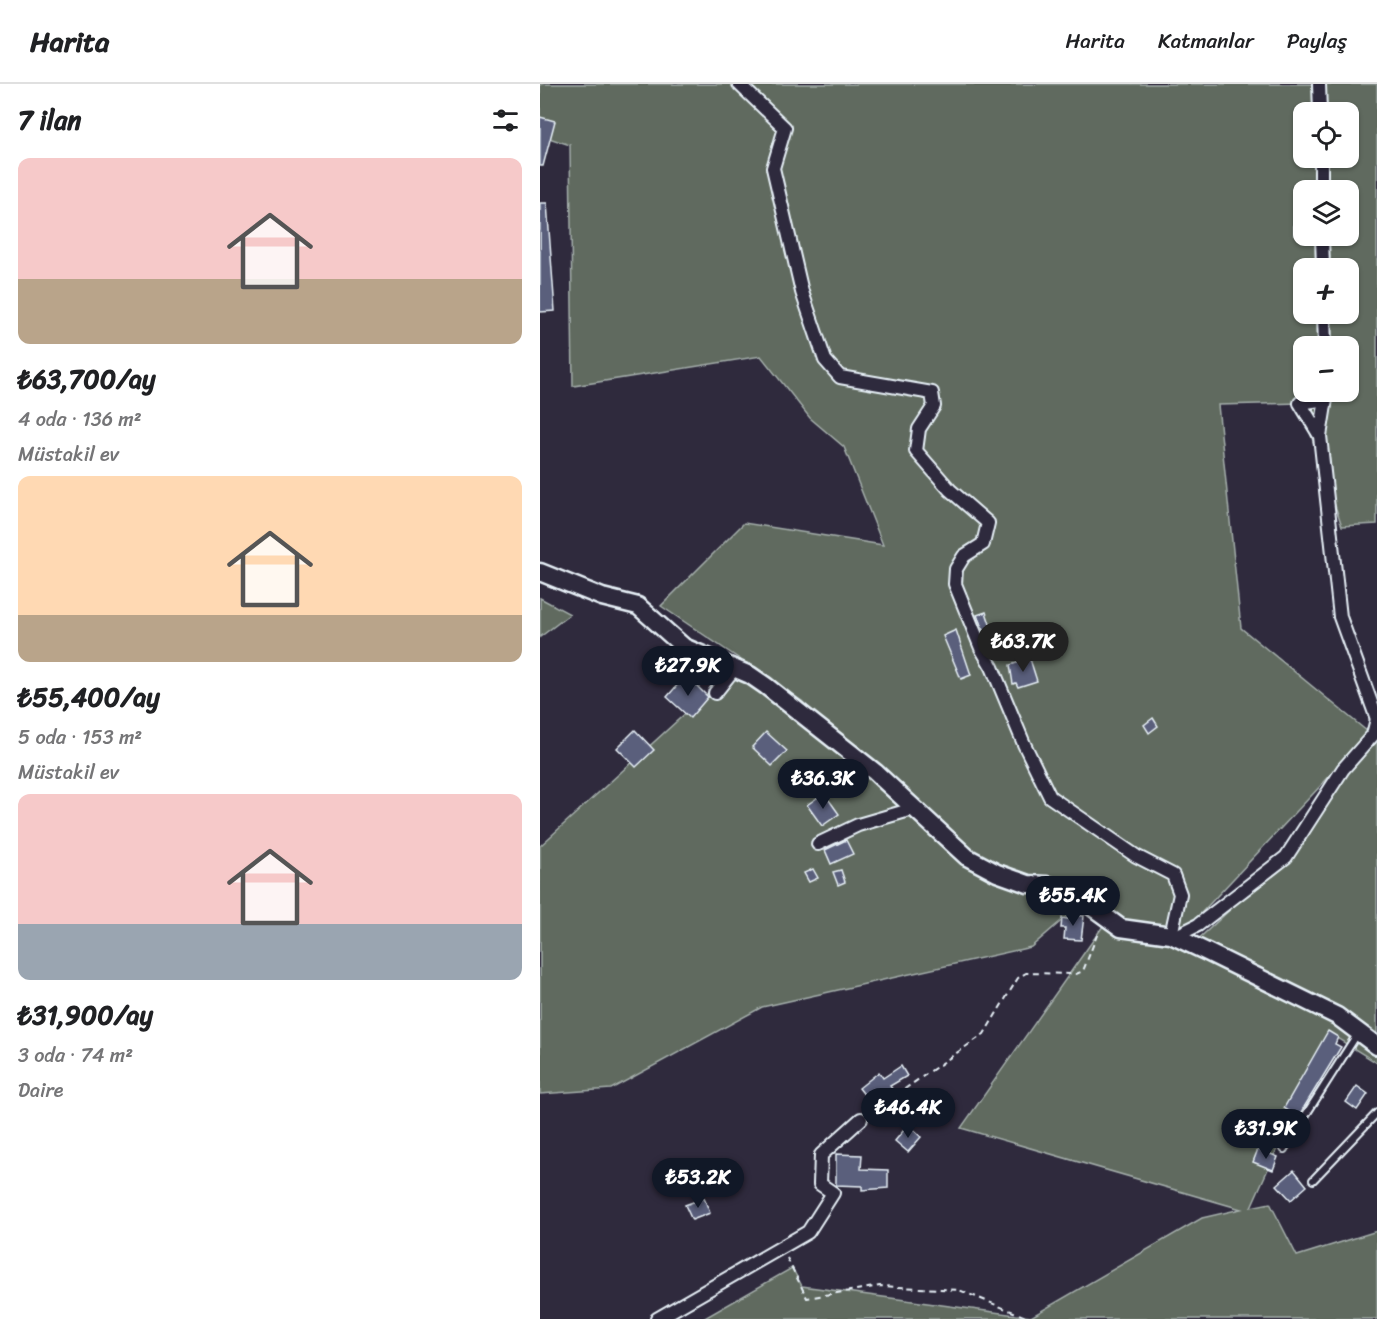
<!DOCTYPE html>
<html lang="tr">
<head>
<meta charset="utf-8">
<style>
  :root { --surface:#fff; --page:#f6f6f6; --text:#202124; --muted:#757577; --line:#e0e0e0; --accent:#111827 }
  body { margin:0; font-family:Sriracha,sans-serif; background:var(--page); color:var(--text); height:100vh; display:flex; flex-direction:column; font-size:22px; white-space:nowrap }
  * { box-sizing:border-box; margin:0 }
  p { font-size:20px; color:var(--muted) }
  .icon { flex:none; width:33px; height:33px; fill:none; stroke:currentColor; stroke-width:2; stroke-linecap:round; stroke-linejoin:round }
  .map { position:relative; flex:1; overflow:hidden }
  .drawer { display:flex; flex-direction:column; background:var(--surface); width:540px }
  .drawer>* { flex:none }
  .fabs { position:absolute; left:753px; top:18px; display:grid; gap:12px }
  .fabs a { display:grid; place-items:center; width:66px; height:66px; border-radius:12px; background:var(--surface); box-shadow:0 2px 4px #0004; font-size:30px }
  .price { position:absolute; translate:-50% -51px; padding:0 14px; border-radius:21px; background:var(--accent); color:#fff; font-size:20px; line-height:39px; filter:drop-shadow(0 2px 3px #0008) }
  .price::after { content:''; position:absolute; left:50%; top:36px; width:18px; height:14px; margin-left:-9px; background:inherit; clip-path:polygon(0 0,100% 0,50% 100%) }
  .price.on { background:#222; color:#fff }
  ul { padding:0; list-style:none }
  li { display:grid; align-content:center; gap:12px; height:318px; padding:0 18px }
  li span { display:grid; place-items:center; height:186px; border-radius:12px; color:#555 }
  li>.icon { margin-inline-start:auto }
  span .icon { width:108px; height:108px; fill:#fffc; stroke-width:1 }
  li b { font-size:26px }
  h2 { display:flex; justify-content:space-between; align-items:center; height:72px; padding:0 18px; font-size:26px }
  header { display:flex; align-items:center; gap:36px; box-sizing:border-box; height:84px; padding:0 30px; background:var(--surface); border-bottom:2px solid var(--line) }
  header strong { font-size:28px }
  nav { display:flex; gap:33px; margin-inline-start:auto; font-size:21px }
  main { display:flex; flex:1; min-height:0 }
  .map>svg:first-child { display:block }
</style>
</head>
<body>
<header>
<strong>Harita</strong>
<nav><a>Harita</a><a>Katmanlar</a><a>Paylaş</a></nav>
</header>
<main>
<section class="drawer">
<h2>7 ilan<svg class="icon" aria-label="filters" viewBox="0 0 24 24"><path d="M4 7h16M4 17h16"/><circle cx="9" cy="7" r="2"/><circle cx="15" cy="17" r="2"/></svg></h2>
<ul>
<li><span style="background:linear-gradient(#f6c9c9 65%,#b9a48a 0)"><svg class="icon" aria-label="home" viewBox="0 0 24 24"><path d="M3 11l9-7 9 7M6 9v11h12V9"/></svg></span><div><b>₺63,700/ay</b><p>4 oda · 136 m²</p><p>Müstakil ev</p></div></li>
<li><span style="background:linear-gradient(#ffd9b3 75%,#b9a48a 0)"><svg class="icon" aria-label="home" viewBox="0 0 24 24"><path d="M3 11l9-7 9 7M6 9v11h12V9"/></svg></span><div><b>₺55,400/ay</b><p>5 oda · 153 m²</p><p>Müstakil ev</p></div></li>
<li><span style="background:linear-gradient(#f6c9c9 70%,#9aa5b1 0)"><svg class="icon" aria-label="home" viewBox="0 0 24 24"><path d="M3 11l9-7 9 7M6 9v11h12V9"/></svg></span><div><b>₺31,900/ay</b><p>3 oda · 74 m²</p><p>Daire</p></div></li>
</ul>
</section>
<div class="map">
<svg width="837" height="1235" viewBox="0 0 837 1235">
  <rect width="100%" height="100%" fill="#2f2a3d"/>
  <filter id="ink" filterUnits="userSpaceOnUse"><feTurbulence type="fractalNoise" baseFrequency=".0167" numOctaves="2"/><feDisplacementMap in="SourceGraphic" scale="12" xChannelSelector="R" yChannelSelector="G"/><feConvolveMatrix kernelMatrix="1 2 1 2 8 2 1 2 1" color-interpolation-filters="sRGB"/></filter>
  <g filter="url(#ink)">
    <!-- green -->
    <g fill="#606a5e" stroke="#a4aeab" stroke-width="1.5" fill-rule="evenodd">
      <path d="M0 0H837V440L802 442 760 319 678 321 701 544 828 648 837 635V979L789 949 711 1123 730 1119 757 1172 837 1147V1235H163L252 1184 262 1202 491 1233 662 1134 701 1125 421 1044 568 835 446 783 528 831 491 863 222 923 71 1005 0 1010V762L194 585 340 695 262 617 121 522 204 439 343 461 304 363 270 334 221 272 33 302 30 61 0 51ZM764 28H808V74H764ZM764 106H808V152H764ZM764 184H808V230H764ZM764 262H808V308H764ZM817 663 738 781 652 861 689 885 572 836 647 844Z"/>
      <path d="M0 514 30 530 0 553Z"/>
    </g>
    <!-- building -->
    <g fill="#5a5e7b" stroke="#e8f1f8" stroke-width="1.5">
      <path d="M0 33 15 37 3 82H0Z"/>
      <path d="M0 119H7L15 227 0 228Z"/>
      <rect x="754" y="131" width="10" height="20"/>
      <path d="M446 528 452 546 444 548 437 531Z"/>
      <path d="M416 546 431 591 421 595 403 552Z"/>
      <path d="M470 551 473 572 456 573 450 554Z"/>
      <path d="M490 575 497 597 478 603 476 599 473 600 470 581Z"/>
      <path d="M146 591 168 613 150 634 127 613Z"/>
      <path d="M613 634 618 642 609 649 604 641Z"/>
      <path d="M95 646 114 666 96 683 77 664Z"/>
      <path d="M226 648 247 667 232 682 212 663Z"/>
      <path d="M284 709 299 730 282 742 267 721Z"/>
      <path d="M306 756 313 770 291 780 285 766Z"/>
      <path d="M273 785 278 794 269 798 264 789Z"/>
      <path d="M301 786 305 798 298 801 293 788Z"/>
      <path d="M528 831 544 832 541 856 524 855 525 844H521L522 834 528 835Z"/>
      <path d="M788 947 798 953 795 960 801 963 758 1033 744 1024Z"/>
      <path d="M361 982 367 992 350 1002 353 1006 333 1022 319 1004 339 988 343 994Z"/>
      <path d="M817 1002 828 1010 817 1026 806 1018Z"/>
      <path d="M368 1041 381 1053 368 1068 355 1057Z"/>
      <path d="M718 1065 738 1073 733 1086 713 1078Z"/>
      <path d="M296 1070 322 1071 321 1085 348 1086V1104L322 1106V1102L296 1101Z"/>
      <path d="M754 1086 767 1102 751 1116 737 1101Z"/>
      <path d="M164 1114 170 1129 152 1136 145 1121Z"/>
    </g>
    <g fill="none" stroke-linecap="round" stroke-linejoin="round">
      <!-- service casing -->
      <g stroke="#e8f1f8" stroke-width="10">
        <g id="service">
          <path d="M744 1065 818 949"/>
          <path d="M773 1096 837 1029"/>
        </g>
      </g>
      <!-- minor casing -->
      <g stroke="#e8f1f8" stroke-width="16">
        <g id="minor">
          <path d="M199 0 245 44 233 84 262 208 285 276 300 293 392 309 394 322 379 345 376 367 410 406 448 439 443 460 424 472 416 485 415 500 441 564 452 583 484 660 510 713 596 772 633 791 640 810 631 851"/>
          <path d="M779 0 780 28"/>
          <path d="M781 74V106"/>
          <path d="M782 152 783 184"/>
          <path d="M784 230 785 262"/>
          <path d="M780 352 786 315 760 319 780 352 800 533 837 635"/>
          <path d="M175 609 194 585"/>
          <path d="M278 760 318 741 373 725"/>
          <path d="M634 853 658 841 746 773 803 685 833 651 837 635"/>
          <path d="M117 1235 268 1148 293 1109 280 1100 281 1071 321 1035"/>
        </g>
      </g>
      <!-- tertiary casing -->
      <g stroke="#e8f1f8" stroke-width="21">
        <path id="tertiary" d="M0 488 62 513 98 522 144 563 210 591 226 602 335 688 427 773 457 789 488 800 508 801 533 809 581 844 631 851 667 868 797 932 837 962"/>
      </g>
      <!-- path -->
      <g stroke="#e8f1f8" stroke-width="2" stroke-dasharray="6 4.5" stroke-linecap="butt">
        <path d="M330 1029 444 950 478 894 486 889 536 890 543 887 559 846"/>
        <path d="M247 1174 267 1214 340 1202 419 1206 491 1235"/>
      </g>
      <!-- service -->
      <use href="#service" stroke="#2f2a3d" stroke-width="6"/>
      <!-- minor -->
      <use href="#minor" stroke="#2f2a3d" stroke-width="12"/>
      <!-- tertiary -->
      <use href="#tertiary" stroke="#2f2a3d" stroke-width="16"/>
    </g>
  </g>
</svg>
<div class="fabs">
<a><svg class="icon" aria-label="locate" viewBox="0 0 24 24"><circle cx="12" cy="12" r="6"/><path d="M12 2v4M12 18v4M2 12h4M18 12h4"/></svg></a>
<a><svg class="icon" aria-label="layers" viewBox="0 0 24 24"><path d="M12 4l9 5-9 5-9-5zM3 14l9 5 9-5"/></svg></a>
<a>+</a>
<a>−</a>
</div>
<b class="price on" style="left:483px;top:589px">₺63.7K</b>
<b class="price" style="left:148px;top:613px">₺27.9K</b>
<b class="price" style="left:283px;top:726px">₺36.3K</b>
<b class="price" style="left:533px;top:843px">₺55.4K</b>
<b class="price" style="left:368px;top:1055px">₺46.4K</b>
<b class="price" style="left:726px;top:1076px">₺31.9K</b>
<b class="price" style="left:158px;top:1125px">₺53.2K</b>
</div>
</main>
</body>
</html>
